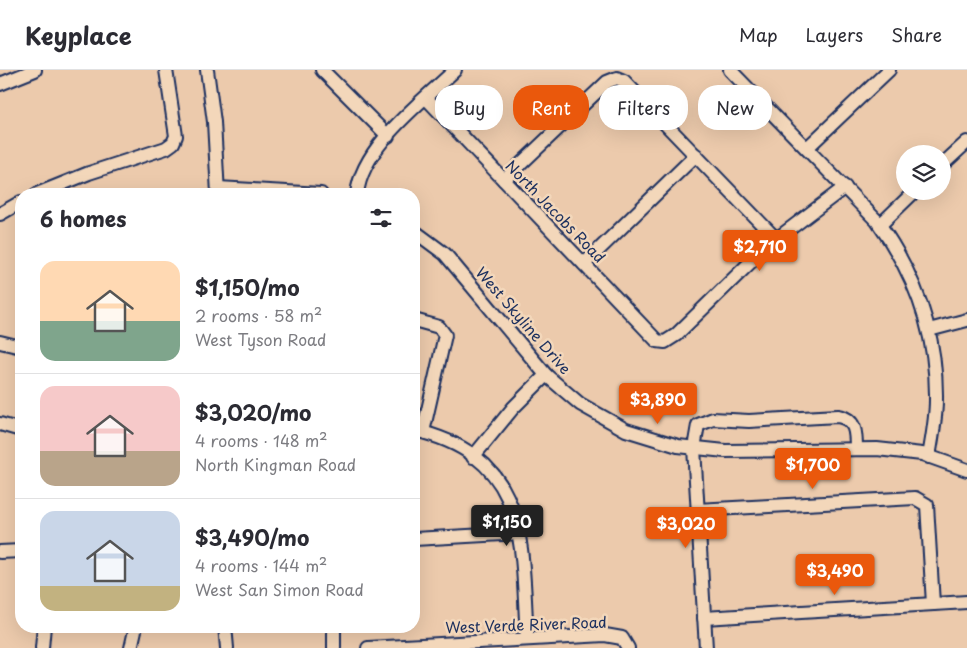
<!DOCTYPE html>
<html lang="en">
<head>
<meta charset="utf-8">
<style>
  :root { --surface:#fff; --page:#f7f7f7; --text:#2b2b33; --muted:#7c7c81; --line:#e1e1e2; --accent:#ea580c }
  body { margin:0; font-family:"Playpen Sans",sans-serif; background:var(--page); color:var(--text); height:100vh; display:flex; flex-direction:column; font-size:19px; white-space:nowrap }
  * { box-sizing:border-box; margin:0 }
  p { font-size:16px; color:var(--muted) }
  .icon { flex:none; width:28px; height:28px; fill:none; stroke:currentColor; stroke-width:2; stroke-linecap:round; stroke-linejoin:round }
  .map { position:relative; flex:1; overflow:hidden }
  .details { position:absolute; left:15px; top:118px; width:405px; height:445px; display:flex; flex-direction:column; background:var(--surface); border-radius:20px; box-shadow:0 5px 20px #0002 }
  .details>* { flex:none }
  .guide { position:absolute; left:435px; top:15px; width:456px; height:45px; display:flex; gap:10px }
  .tools { position:absolute; left:896px; top:75px; display:grid; gap:10px }
  .tools a { display:grid; place-items:center; width:55px; height:55px; border-radius:50%; background:var(--surface); box-shadow:0 5px 20px #0002; font-size:25px }
  .price { position:absolute; translate:-50% -42px; padding:0 11px; border-radius:5px; background:var(--accent); color:#fff; font-size:16px; line-height:32px; filter:drop-shadow(0 1px 2px #0008) }
  .price::after { content:''; position:absolute; left:50%; top:30px; width:15px; height:11px; margin-left:-8px; background:inherit; clip-path:polygon(0 0,100% 0,50% 100%) }
  .price.current { background:#222; color:#fff }
  ul { padding:0; list-style:none }
  li { display:flex; align-items:center; gap:15px; height:125px; padding:0 25px }
  li+li { border-top:1px solid var(--line) }
  li span { display:grid; place-items:center; flex:none; width:140px; height:100px; border-radius:15px; color:#555 }
  li>.icon { margin-inline-start:auto }
  span .icon { width:60px; height:60px; fill:#fffc; stroke-width:1 }
  li b { font-size:21px }
  h2 { display:flex; justify-content:space-between; align-items:center; height:60px; padding:0 25px; font-size:21px }
  .chip { padding:0 18px; border-radius:20px; background:var(--surface); box-shadow:0 5px 20px #0002; font-size:18px; line-height:45px }
  .chip.current { background:var(--accent); color:#fff }
  header { display:flex; align-items:center; gap:30px; box-sizing:border-box; height:70px; padding:0 25px; background:var(--surface); border-bottom:1px solid var(--line) }
  header strong { font-size:24px }
  nav { display:flex; gap:28px; margin-inline-start:auto; font-size:18px }
  .map>svg:first-child { display:block }
</style>
</head>
<body>
<header>
<strong>Keyplace</strong>
<nav><a>Map</a><a>Layers</a><a>Share</a></nav>
</header>
<div class="map">
<svg width="967" height="578" viewBox="0 0 967 578">
  <rect width="100%" height="100%" fill="#eccaac"/>
  <filter id="ink" filterUnits="userSpaceOnUse"><feTurbulence type="fractalNoise" baseFrequency=".02" numOctaves="2"/><feDisplacementMap in="SourceGraphic" scale="10" xChannelSelector="R" yChannelSelector="G"/><feConvolveMatrix kernelMatrix="1 2 1 2 8 2 1 2 1" color-interpolation-filters="sRGB"/></filter>
  <g filter="url(#ink)">
    <g fill="none" stroke-linecap="round" stroke-linejoin="round">
      <!-- minor casing -->
      <g stroke="#1b2f5e" stroke-width="16">
        <g id="minor">
          <path d="M207 0 214 52 218 124"/>
          <path d="M322 0 388 66"/>
          <path d="M730 0 877 151C915 204 937 264 936 330 936 349 932 368 929 387"/>
          <path d="M0 14 35 0"/>
          <path d="M426 28 657 271 665 272 676 265 766 177 845 117"/>
          <path d="M807 78 889 0"/>
          <path d="M942 95 967 72"/>
          <path d="M504 110 607 12 617 8 624 11 776 169"/>
          <path d="M218 118 321 124"/>
          <path d="M37 124 89 103 166 78 173 73 176 66 166 0"/>
          <path d="M357 124C362 76 422 32 455 0"/>
          <path d="M0 144 21 132"/>
          <path d="M880 155 915 121"/>
          <path d="M414 161 445 184 546 305 580 334 626 360 678 376 725 381 877 379 922 384 967 400"/>
          <path d="M584 194 696 85"/>
          <path d="M414 250 439 257 445 265 423 362"/>
          <path d="M929 260 967 250"/>
          <path d="M0 272 21 277"/>
          <path d="M0 354 21 360"/>
          <path d="M414 360C530 387 521 472 527 569"/>
          <path d="M473 387 513 338 546 305"/>
          <path d="M697 440 915 428 927 435 933 534"/>
          <path d="M414 469 519 463"/>
          <path d="M0 482 21 481"/>
          <path d="M704 548 967 532"/>
          <path d="M225 556 227 578"/>
          <path d="M334 556V578"/>
          <path d="M42 578 44 556"/>
          <path d="M131 578 136 556"/>
          <path d="M368 578 605 565 622 568 628 578"/>
          <path d="M706 578 694 378 698 355 713 349 749 351 838 346C856 349 856 363 856 379"/>
        </g>
      </g>
      <!-- minor -->
      <use href="#minor" stroke="#f3d7ba" stroke-width="12"/>
    </g>
  </g>
  <g text-anchor="middle" dominant-baseline="central" stroke-width="5" stroke-linejoin="round" paint-order="stroke">
    <!-- street labels -->
    <g font-size="15" fill="#1b2f5e" stroke="#f3d7ba">
      <text transform="translate(556 141) rotate(46)">North Jacobs Road</text>
      <text transform="translate(524 250) rotate(49)">West Skyline Drive</text>
      <text transform="translate(526 554) rotate(-2)">West Verde River Road</text>
    </g>
  </g>
</svg>
<div class="tools">
<a><svg class="icon" aria-label="layers" viewBox="0 0 24 24"><path d="M12 4l9 5-9 5-9-5zM3 14l9 5 9-5"/></svg></a>
</div>
<b class="price" style="left:760px;top:202px">$2,710</b>
<b class="price" style="left:658px;top:355px">$3,890</b>
<b class="price" style="left:813px;top:420px">$1,700</b>
<b class="price current" style="left:507px;top:477px">$1,150</b>
<b class="price" style="left:686px;top:479px">$3,020</b>
<b class="price" style="left:835px;top:526px">$3,490</b>
<div class="guide">
<a class="chip">Buy</a>
<a class="chip current">Rent</a>
<a class="chip">Filters</a>
<a class="chip">New</a>
</div>
<section class="details">
<h2>6 homes<svg class="icon" aria-label="filters" viewBox="0 0 24 24"><path d="M4 7h16M4 17h16"/><circle cx="9" cy="7" r="2"/><circle cx="15" cy="17" r="2"/></svg></h2>
<ul>
<li><span style="background:linear-gradient(#ffd9b3 60%,#7fa58c 0)"><svg class="icon" aria-label="home" viewBox="0 0 24 24"><path d="M3 11l9-7 9 7M6 9v11h12V9"/></svg></span><div><b>$1,150/mo</b><p>2 rooms · 58 m²</p><p>West Tyson Road</p></div></li>
<li><span style="background:linear-gradient(#f6c9c9 65%,#b9a48a 0)"><svg class="icon" aria-label="home" viewBox="0 0 24 24"><path d="M3 11l9-7 9 7M6 9v11h12V9"/></svg></span><div><b>$3,020/mo</b><p>4 rooms · 148 m²</p><p>North Kingman Road</p></div></li>
<li><span style="background:linear-gradient(#c9d6e8 75%,#c2b280 0)"><svg class="icon" aria-label="home" viewBox="0 0 24 24"><path d="M3 11l9-7 9 7M6 9v11h12V9"/></svg></span><div><b>$3,490/mo</b><p>4 rooms · 144 m²</p><p>West San Simon Road</p></div></li>
</ul>
</section>
</div>
</body>
</html>
